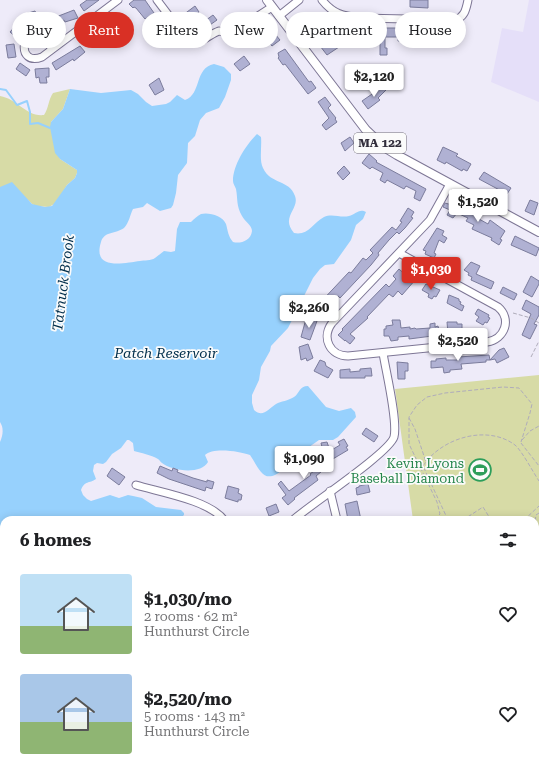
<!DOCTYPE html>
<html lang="en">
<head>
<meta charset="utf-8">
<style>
  :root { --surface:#fff; --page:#f6f6f6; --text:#202124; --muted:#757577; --accent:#d93025 }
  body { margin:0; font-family:"Roboto Serif",serif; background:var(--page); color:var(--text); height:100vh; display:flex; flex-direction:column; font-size:15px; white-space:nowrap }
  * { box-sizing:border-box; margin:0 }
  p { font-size:13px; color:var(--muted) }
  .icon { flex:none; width:22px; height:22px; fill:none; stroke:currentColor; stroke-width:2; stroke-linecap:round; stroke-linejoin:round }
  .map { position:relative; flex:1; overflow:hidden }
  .side { position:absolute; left:0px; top:516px; width:539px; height:256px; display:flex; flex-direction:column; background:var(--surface); border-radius:12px 12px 0 0; box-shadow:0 2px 10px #0003 }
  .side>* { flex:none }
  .guide { position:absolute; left:12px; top:12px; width:515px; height:36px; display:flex; gap:8px }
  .price { position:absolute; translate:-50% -34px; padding:0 9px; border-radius:4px; background:#fff; color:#222; font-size:13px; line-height:26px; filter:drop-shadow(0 1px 2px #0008) }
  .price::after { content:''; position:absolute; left:50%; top:24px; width:12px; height:9px; margin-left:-6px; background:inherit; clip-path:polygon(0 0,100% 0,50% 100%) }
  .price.on { background:var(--accent); color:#fff }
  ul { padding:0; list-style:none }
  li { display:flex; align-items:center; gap:12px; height:100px; padding:0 20px }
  li span { display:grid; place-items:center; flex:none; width:112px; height:80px; border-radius:4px; color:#555 }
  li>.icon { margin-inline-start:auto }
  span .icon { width:48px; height:48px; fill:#fffc; stroke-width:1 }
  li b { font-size:17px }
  h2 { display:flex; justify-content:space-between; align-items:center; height:48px; padding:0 20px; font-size:17px }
  .chip { padding:0 14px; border-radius:18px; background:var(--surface); box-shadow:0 2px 10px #0003; font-size:14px; line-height:36px }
  .chip.on { background:var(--accent); color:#fff }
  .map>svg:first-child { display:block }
</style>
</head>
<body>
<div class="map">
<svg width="539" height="772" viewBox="0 0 539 772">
  <rect width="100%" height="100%" fill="#eeebf9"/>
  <!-- built -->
  <g fill="#e5dff9">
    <path d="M529 0H539V102L491 82 502 28 523 32Z"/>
    <path d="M535 647H539V772H492V768H535Z"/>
  </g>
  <!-- green -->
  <g fill="#d7dba6">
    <path d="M70 89 63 109 51 122 60 159 77 170V173L75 178 67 185 56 203 49 207 36 206 32 204 28 200 0 190V96C18 99 26 117 44 115 49 108 48 100 53 93Z"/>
    <path d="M539 375V647H535V520H413L395 389Z"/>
    <path d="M0 733H4V768H166L168 772H0Z"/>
  </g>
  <!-- water -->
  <path fill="#97d1fd" d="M214 64 224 67 231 74V80L225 97 219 108 206 113 200 120 195 136 188 143 187 163 178 175 176 193 173 205 171 208 160 211 147 203 143 207 133 209C130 215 129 223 124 228 116 234 104 231 101 242 92 271 124 263 140 261 144 260 151 261 155 258 158 256 161 253 164 251L171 252 175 251 177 229 180 222H191C194 219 197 216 201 214 209 212 223 216 226 224 228 231 228 236 233 242 240 244 251 241 252 231 252 225 245 222 242 216 236 205 238 200 236 189 235 186 233 184 233 181 233 165 246 145 257 134L261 137C262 147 259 160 263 168 271 185 289 179 295 196 300 209 280 217 294 233 308 236 313 223 324 217 332 213 340 218 349 216 355 215 359 208 366 212L363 219 356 225 351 240 334 264 325 265 320 269 313 278 288 328 271 346 270 351 261 367 259 380 252 395V403L254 410C263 418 268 409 276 404 281 401 288 401 294 397 300 393 299 386 308 386L326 407 339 411 351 408 355 412 356 417 338 437 333 440H319L302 452 287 451 284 456 283 469C264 487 259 468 250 455 240 451 212 447 205 455L208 462C201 475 172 471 162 463 160 462 160 460 158 459 151 455 141 453 134 451L133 443 129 440H127L121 448 112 454 106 462 103 464 97 463 94 465 93 471 96 479C89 484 85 480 81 490L83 495 87 499 91 501 110 495 119 498 128 495 133 496 142 498 156 507 181 510 184 513V515L178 520 165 518 160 520H4V732L0 733V442C3 435 4 428 0 422V187L12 182 32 204 45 207 52 206 67 185 75 178 77 173V170L60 159 55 153 50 127 51 122 63 109 70 89 101 93 131 90 138 94 146 102 152 106 166 104 170 102 177 95 185 100C202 94 194 68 214 64Z"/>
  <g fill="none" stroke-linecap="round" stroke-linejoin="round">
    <!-- stream -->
    <g stroke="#97d1fd" stroke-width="2">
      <path d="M0 89 6 90 17 105 27 101 30 112V124L38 123 50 128"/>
      <path d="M146 772 148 768"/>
    </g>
  </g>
  <!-- building -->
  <g fill="#b0b1d3" stroke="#7b7c9c">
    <path d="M87 0H99L84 11 80 5Z"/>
    <path d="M134 0H145L154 13 145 19 136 8 134 7 133 8 129 4Z"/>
    <path d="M410 0H428V8L410 7Z"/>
    <path d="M195 6 199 12 187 21 183 15Z"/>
    <path d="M74 10 78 18 65 22 64 20 47 27 44 20 55 16 56 17Z"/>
    <path d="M35 11 40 22 28 26 25 14Z"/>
    <path d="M120 14 127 23 121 28 120 26 95 44 90 38Z"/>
    <path d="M213 15 217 20 207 27 210 30 202 35 198 30 200 28 198 26Z"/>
    <path d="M265 19 268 24 267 25 274 35 275 34 280 40 272 46 262 35 259 37 256 33 250 37 247 32Z"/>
    <path d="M18 23 24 29 16 37 10 32Z"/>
    <path d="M354 28H400V29H405V41H398V37H385V48H387V55H380V42H358V38H354Z"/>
    <path d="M418 28 457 30V42H449V38H436V40H419Z"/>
    <path d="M168 31H170L174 35 172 37 173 38 162 45 158 40Z"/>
    <path d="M322 38 328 45 334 40 339 47 327 55 317 42Z"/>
    <path d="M14 44 16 57 8 58 6 45Z"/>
    <path d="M80 46 85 52 74 61 73 59 56 70 52 63Z"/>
    <path d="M285 49 309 82 311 81 316 88 308 94 285 64 283 65 278 58 279 57 278 53Z"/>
    <path d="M244 56 250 64 240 71 234 64Z"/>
    <path d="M20 63 30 70 26 76 16 69Z"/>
    <path d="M49 68V77H46L47 83H40L39 77 36 78 35 69Z"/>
    <path d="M159 78 164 90 155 95 149 85Z"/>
    <path d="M383 85 387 89 378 98 380 100 368 109 362 101 375 92V93Z"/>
    <path d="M325 97 331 105 328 108 336 118 335 119 337 122 326 130 322 125 329 118 318 102Z"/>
    <path d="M350 137 354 143 345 151 341 143Z"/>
    <path d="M443 147 458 154 456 156 471 164 467 171 463 169 462 171 446 162 445 164 437 160Z"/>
    <path d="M369 154 377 161 376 162 426 189 420 201 414 198 416 191 406 186 404 189 387 180 385 183 380 180 383 173 372 167 370 169 362 163Z"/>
    <path d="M344 166 350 173 343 180 337 173Z"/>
    <path d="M484 172 511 188 507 194 479 179Z"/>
    <path d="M530 200 538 203 534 215 525 211Z"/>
    <path d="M445 203 452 205H454L455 204 472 213 473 211 480 214 479 219 488 224 490 220 505 231 500 239 502 240 499 245 491 240 492 238 472 229 474 225 466 221 468 218 457 213 453 218 447 215 450 210 443 207Z"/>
    <path d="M408 208 414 212 411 217 413 218 405 228 399 234 397 232 389 240 378 253 379 255 371 265 340 298 338 296 328 307 330 309 321 318 314 312 318 307 317 306 349 272 351 273 363 258 366 260 373 253 370 250 392 227 396 230 402 222 400 221Z"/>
    <path d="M437 228 444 231 442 235 447 238 444 243 439 240 434 253 436 254 434 258 425 254 426 251 423 250Z"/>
    <path d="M515 236 539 248 536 256 511 245Z"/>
    <path d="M471 262 480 266 476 274 494 282 491 289 471 280 472 277 468 275 469 273 464 270Z"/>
    <path d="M399 269 408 277 411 274 416 279 402 295 398 291 393 297 389 294 367 317 368 318 350 334 355 338 350 344 345 340V341L338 335 343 330 342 329 386 284 389 287 396 279 393 276Z"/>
    <path d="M531 276 539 281V284L532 297 523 292Z"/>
    <path d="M426 284 440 290 436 297 434 296 432 299 428 297 429 294 422 290Z"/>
    <path d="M503 287 517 294 514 300 500 293Z"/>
    <path d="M449 295 459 299V301L461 302 460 304 464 306 462 311 447 303Z"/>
    <path d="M526 300 539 307V315L534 324 537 325 530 339 522 335 531 314 522 309Z"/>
    <path d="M478 309 489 315 488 317 490 318 487 323 485 322 483 325 476 321 479 317 475 314Z"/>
    <path d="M309 318 317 321 310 340 301 337 306 319 308 320Z"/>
    <path d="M392 320H400L401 328 410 327V329L415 328 416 329 430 328V324L435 323V327L438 326 440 335 409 339V336L398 337V340L391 341 389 336H384V329H386V326L393 325Z"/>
    <path d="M447 322H457V324H462V331H459V334H448Z"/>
    <path d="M308 344 313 358 307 361 306 358 301 360 299 347Z"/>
    <path d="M504 348 509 357 497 363 495 359 490 360 499 350Z"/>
    <path d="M489 355 490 360H486V362L461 364 462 369 450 370V372L444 373 443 367 431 368V361H436V359L446 358V360H458V357Z"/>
    <path d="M320 360 325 362 326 366 333 370 328 378 314 371Z"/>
    <path d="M397 362 408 363V371H405V379H398Z"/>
    <path d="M371 368 372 376H365V378H340V370L350 369V372L360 371V369Z"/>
    <path d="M366 428 378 436 374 442 362 434Z"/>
    <path d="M344 439 348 446 346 447 348 450 326 463 321 443 327 442 330 451 340 445 338 442Z"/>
    <path d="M314 451 327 467 316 476 318 480 294 498 295 499 288 505 282 498 286 495 278 484 281 481 289 491 311 475 310 474 318 468 308 456Z"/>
    <path d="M160 466 172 471 173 468 178 470 177 472 193 478 207 482V480L214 482 212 489 206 487 205 491 169 479 157 473Z"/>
    <path d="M112 468 125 477 119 485 107 476Z"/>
    <path d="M368 484 370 492 357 495 356 488 359 487V486Z"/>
    <path d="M228 486 239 489 238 493 242 495 241 500H238V502L225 498Z"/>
    <path d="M357 501 361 520H348L345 504Z"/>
    <path d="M276 504 279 512 269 516 266 508Z"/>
  </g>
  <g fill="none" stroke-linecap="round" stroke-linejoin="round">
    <!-- minor casing -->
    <g stroke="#7d7695" stroke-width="9">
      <g id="minor">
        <path d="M157 0 188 41C201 45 208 35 219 31L227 33 235 31 272 7"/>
        <path d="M322 0C333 14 343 16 359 18L455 20C465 17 466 9 468 0"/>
        <path d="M279 16 299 0"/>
        <path d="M52 49C49 45 46 39 41 37 21 25 16 67 42 57L118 0"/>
        <path d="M399 253 498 307C512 319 505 339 487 342L348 356C330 356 321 338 332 323L430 220 450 184"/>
        <path d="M136 485C159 492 209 500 224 520"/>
        <path d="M330 491 337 520"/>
        <path d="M293 520C310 505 389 453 394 437 398 421 386 372 383 353"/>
        <path d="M295 768V772"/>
        <path d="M371 768V772"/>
        <path d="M89 772 90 768"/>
        <path d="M261 772 283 768"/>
      </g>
    </g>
    <!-- major casing -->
    <g stroke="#7d7695" stroke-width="10">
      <path id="major" d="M267 0 366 130 384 147 397 155 539 232"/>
    </g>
    <!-- path -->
    <g stroke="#afacba" stroke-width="1" stroke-dasharray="4 2" stroke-linecap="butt">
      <path d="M513 313 531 318 539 323"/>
      <path d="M531 357 539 341"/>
      <path d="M409 418 415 429 426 462"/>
      <path d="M522 440 530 431 539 426"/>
      <path d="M521 443 539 466"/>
      <path d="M440 520 438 516 440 514 437 502 409 444V417L417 405 427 397 445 393 503 387 519 388 532 404 530 413 521 442"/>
      <path d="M448 520 423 466C441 438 487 424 515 445 522 451 533 472 539 481"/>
      <path d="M463 520 483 507 491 520"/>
      <path d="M524 520 539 506"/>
      <path d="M535 521 536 515 539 513"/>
      <path d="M535 692 539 695"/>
      <path d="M535 741 538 737 539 738"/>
      <path d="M535 750 539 753"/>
      <path d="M535 765 539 768"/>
    </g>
    <!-- minor -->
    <use href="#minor" stroke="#fff" stroke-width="7"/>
    <!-- major -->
    <use href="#major" stroke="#fff" stroke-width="8"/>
  </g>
  <!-- icons -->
  <defs>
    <g id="stadium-ring" transform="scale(1.15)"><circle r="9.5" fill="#fbfbfb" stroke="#2e9e5b" stroke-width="1.5"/><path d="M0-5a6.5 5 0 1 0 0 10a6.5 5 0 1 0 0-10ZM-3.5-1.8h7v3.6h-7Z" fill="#2e9e5b"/></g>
  </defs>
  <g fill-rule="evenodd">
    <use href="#stadium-ring" x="480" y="470"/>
  </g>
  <g text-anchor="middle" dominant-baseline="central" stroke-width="3.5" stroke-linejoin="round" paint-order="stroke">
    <!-- shield labels -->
    <rect fill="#fbfbfb" stroke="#6e6b75" stroke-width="1" x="354" y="133" width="52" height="20" rx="3"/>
    <g font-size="12" font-weight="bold" fill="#312d3b">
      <text x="380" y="143">MA 122</text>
    </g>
    <!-- leisure labels -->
    <g font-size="13" fill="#27864d" stroke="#fbfbfb" text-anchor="end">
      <text x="464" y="463">Kevin Lyons<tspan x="464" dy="15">Baseball Diamond</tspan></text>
    </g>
    <!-- water labels -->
    <g font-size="14" font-style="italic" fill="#002e4b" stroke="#fbfbfb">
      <text transform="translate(63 283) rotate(-83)">Tatnuck Brook</text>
      <text x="166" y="353">Patch Reservoir</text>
    </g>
  </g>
</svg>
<b class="price" style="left:374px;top:98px">$2,120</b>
<b class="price" style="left:478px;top:223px">$1,520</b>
<b class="price on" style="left:431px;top:291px">$1,030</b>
<b class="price" style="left:309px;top:329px">$2,260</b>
<b class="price" style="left:458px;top:362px">$2,520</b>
<b class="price" style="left:304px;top:480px">$1,090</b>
<div class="guide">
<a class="chip">Buy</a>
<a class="chip on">Rent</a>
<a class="chip">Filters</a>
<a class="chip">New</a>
<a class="chip">Apartment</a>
<a class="chip">House</a>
</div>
<section class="side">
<h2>6 homes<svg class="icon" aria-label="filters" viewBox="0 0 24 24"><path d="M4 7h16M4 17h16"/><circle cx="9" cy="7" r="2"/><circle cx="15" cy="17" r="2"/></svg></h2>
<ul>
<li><span style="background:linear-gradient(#bfe0f5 65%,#8fb573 0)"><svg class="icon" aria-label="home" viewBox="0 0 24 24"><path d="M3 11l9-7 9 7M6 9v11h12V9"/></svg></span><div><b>$1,030/mo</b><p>2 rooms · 62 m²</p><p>Hunthurst Circle</p></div><svg class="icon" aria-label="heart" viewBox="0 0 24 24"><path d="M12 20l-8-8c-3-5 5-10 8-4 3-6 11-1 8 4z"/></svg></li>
<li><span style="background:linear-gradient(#a9c7e8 60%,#8fb573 0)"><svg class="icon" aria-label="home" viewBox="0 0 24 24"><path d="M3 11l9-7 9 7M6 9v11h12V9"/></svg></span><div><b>$2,520/mo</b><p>5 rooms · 143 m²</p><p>Hunthurst Circle</p></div><svg class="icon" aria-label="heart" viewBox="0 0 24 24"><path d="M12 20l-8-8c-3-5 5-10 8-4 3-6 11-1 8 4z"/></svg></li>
</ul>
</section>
</div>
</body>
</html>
